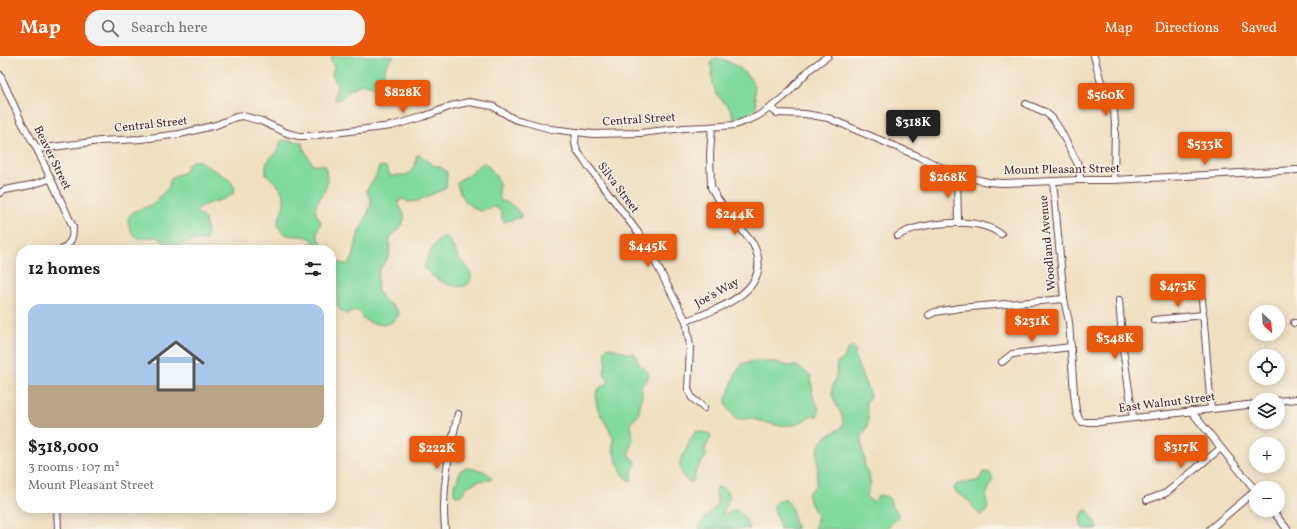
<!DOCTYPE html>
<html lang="en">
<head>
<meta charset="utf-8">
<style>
  :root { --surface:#fff; --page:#f2f2f2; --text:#202124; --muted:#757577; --line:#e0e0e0; --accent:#ea580c }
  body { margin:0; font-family:Vollkorn,serif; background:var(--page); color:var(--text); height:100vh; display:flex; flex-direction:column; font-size:15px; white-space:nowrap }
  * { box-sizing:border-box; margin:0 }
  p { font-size:13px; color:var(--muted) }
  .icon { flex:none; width:22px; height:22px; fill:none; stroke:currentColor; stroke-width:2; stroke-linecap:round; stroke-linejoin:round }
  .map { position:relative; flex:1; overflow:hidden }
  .drawer { position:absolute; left:16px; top:189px; width:320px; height:268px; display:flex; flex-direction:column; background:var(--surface); border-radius:16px; box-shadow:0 2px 10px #0003 }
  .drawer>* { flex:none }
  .needle { width:26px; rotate:154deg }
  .controls { position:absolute; left:1249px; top:249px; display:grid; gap:8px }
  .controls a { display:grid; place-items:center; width:36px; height:36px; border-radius:50%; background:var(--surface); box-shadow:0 2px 10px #0003; font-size:20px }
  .price { position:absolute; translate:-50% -34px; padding:0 9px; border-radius:4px; background:var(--accent); color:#fff; font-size:13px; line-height:26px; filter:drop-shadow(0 1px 2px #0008) }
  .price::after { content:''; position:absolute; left:50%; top:24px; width:12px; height:9px; margin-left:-6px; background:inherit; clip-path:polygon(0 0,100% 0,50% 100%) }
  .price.current { background:#222; color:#fff }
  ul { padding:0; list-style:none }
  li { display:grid; align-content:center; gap:8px; height:212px; padding:0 12px }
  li+li { border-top:1px solid var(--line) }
  li span { display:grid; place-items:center; height:124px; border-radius:12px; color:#555 }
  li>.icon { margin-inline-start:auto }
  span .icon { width:72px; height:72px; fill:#fffc; stroke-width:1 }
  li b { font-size:17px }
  h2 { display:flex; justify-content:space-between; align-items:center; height:48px; padding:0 12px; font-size:17px }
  header { display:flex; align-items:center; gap:24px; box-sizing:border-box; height:56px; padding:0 20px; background:var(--accent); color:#fff }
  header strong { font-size:19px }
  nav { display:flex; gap:22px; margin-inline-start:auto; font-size:14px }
  .search { width:280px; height:36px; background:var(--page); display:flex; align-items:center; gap:10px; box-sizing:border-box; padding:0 14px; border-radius:16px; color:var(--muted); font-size:15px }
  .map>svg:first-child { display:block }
</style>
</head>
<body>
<header>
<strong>Map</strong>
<div class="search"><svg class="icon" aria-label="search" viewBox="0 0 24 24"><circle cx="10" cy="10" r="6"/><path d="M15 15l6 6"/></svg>Search here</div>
<nav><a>Map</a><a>Directions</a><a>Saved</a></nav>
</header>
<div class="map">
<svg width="1297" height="473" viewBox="0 0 1297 473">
  <rect width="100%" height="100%" fill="#f7f3e8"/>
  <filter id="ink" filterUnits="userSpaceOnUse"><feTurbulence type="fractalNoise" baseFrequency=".025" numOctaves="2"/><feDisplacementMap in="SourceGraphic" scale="8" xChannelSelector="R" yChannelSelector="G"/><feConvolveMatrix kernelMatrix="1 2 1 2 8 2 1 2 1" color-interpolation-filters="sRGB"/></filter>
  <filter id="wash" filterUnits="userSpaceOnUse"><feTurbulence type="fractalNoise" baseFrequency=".012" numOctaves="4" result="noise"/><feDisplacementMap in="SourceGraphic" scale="16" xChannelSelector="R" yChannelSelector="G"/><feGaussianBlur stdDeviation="0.9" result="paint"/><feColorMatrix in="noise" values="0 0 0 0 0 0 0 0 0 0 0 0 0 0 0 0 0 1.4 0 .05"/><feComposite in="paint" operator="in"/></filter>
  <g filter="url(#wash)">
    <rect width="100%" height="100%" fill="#f0dfc1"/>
    <!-- green -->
    <g fill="#81da9f" stroke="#667c65">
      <path d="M332 0H394L386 10 382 23 384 28V35H382C378 34 374 31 370 29 360 25 347 35 341 43L335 44 334 41 337 30 332 18 334 11 331 4Z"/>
      <path d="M715 2C728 3 751 17 754 31 755 34 754 37 754 40 755 45 757 47 756 52 748 57 747 65 735 65L731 54 717 39 713 28 711 7Z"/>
      <path d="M282 84 302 86 303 92 313 109H325L326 111C326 118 328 125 326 131 324 139 315 146 315 155L321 166 317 177 318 182 327 194H316C314 169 288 189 279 172 277 168 278 166 279 163 281 158 283 153 284 148 286 135 275 126 266 118 265 103 270 104 278 94 280 90 279 88 282 84Z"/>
      <path d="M417 99H420L433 109 440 111 446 115 447 118 446 131 444 133 417 145 408 146 404 143 398 145C398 150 401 152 403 156 408 168 396 174 390 182 388 188 391 193 389 198 388 203 384 207 381 211 376 219 376 233 381 241 386 248 396 250 399 257 395 272 374 270 363 263 359 252 355 253 346 258 337 254 336 246 337 237L331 238V198C336 203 340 209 348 208L353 202 359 175 363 169 371 149V143L367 136V133L376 120 379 111 382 110 386 111 391 121 395 119H407L415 110Z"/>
      <path d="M193 105C195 105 197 104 199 105 202 106 205 109 207 110 214 114 237 125 234 135 231 146 204 144 196 155 198 159 203 160 205 164 206 169 208 180 206 184 196 187 181 181 178 194H168L163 185 157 181C143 180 136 189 129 170 123 151 149 154 156 146 157 144 158 142 159 141 162 137 166 136 168 132 170 129 169 124 172 121 175 119 180 119 184 116 188 112 185 109 193 105Z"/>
      <path d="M484 107C491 112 498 120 499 129 500 135 497 138 501 145 509 146 516 151 521 159V161L504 166C501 162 503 160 501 156 497 148 488 151 482 155 469 154 459 138 457 127L459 124 472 118C475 112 478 109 484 107Z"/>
      <path d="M443 181H446C452 187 455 195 459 202 463 208 471 212 471 220 471 240 441 227 433 220 430 218 427 214 424 212 427 199 433 189 443 181Z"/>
      <path d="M853 290 855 293V302L870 339 869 342 866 346C868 358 871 369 862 379 861 389 862 391 864 401 865 404 864 407 865 410 866 416 870 420 870 425 871 434 865 436 868 443L874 446C877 444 876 441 879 439L885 440 890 443 892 451 897 455 898 462 889 470 884 473H814C823 457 809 453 808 437L816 429 818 409 817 397 820 388 826 381 842 371C846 361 836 351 833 341 830 331 835 328 836 319 837 315 837 311 837 307L843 304 848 293Z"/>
      <path d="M608 291 622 295 626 297H634C637 301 637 305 640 309 643 313 652 315 647 324 646 325 643 327 642 328 640 331 642 334 642 337 642 345 638 352 639 359L631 366 633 383 629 396 630 400 635 405 636 408 633 413 631 424 629 425C621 418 615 403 613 392 613 388 614 384 612 380 608 367 595 356 596 341 597 329 603 332 609 326L604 318 606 306 605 294Z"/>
      <path d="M759 304 767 306H776L788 310H797L811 320 813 341 818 351V360H812L795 369H776L749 362 738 364 735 362 727 350 726 343 736 317 742 308Z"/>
      <path d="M697 375 710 378 711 381 705 393 706 400 705 402 696 414 693 425 692 426C682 425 678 411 681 403 682 400 685 397 686 394 689 387 691 380 697 375Z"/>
      <path d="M465 412C474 412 487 414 492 422L491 423 478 425 466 431C464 436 463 440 456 440L454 437V428L457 425 461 414Z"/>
      <path d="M983 416C1001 415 987 433 986 441 986 447 989 451 986 457L981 459C975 456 974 451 970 446 965 441 957 439 954 433L957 428 977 425 980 423Z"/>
      <path d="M718 431 724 433 730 440 722 458H726L735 454 743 459 750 473H699C704 454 722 457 716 436Z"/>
      <path d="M780 444H786C794 452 793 463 797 473H780C779 464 774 457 774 449L776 446Z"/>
      <path d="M1087 454C1093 459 1094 467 1099 473H1083L1082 472 1080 462 1084 455Z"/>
    </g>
  </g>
  <g filter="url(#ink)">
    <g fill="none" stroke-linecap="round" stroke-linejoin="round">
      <!-- minor casing -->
      <g stroke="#633c42" stroke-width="8">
        <g id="minor">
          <path d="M1094 0 1100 23 1114 55 1115 68 1114 124"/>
          <path d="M0 19 21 65 37 93 73 171C73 183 71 186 62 194"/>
          <path d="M1026 48 1045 56 1052 62 1059 72 1080 112V124"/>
          <path d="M770 52 777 57 805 58 828 62 920 101 957 119 988 126 1003 127 1080 124H1114L1297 114"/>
          <path d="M576 76 575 87 577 95 639 178 648 192 686 265 690 291 688 333 692 342 704 352"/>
          <path d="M37 93 100 85 141 83 180 78 216 69 236 61 243 60 261 65 287 77 299 80H309L391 70 423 61 451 50 469 46 492 50 514 63 526 66 551 73 593 78 640 77 684 72 708 71 735 69 756 61 770 52 786 39 810 13 828 0"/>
          <path d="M957 119 958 167"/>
          <path d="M1053 125 1064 243 1069 266 1074 337 1076 355 1079 363 1082 366H1099L1256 348"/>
          <path d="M0 137 5 134 31 129 50 123"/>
          <path d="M898 180C916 167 966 163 987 171 992 172 997 176 1001 178"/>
          <path d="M1202 243 1211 353"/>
          <path d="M1119 244 1123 293 1133 361"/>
          <path d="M929 259 935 256 960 252 1064 243"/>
          <path d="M1154 264 1203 259"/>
          <path d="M686 265C718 253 777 234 753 188L717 142 711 131 710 98 712 71"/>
          <path d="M1294 267H1297"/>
          <path d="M1002 306 1012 298 1071 291"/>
          <path d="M1278 345 1297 343"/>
          <path d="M1191 355 1256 435"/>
          <path d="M1147 444 1166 437 1221 392"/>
          <path d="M57 452 58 473"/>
          <path d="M1272 454 1287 473"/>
          <path d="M445 473C441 434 449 396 458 358"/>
          <path d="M1210 473 1256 434"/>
        </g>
      </g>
      <!-- minor -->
      <use href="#minor" stroke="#fff" stroke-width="6"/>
    </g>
  </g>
  <g text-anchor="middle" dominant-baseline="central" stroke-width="3" stroke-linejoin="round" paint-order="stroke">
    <!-- street labels -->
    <g font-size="12" fill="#4a1f2b" stroke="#f7f3e8">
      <text transform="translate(639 64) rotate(-4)">Central Street</text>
      <text transform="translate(151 69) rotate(-6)">Central Street</text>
      <text transform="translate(52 102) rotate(64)">Beaver Street</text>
      <text transform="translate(1062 114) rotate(-1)">Mount Pleasant Street</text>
      <text transform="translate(618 132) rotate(53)">Silva Street</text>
      <text transform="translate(1048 187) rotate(-95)">Woodland Avenue</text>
      <text transform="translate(717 237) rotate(-29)">Joe's Way</text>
      <text transform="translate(1167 347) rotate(-7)">East Walnut Street</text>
    </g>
  </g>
</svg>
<div class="controls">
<a><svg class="needle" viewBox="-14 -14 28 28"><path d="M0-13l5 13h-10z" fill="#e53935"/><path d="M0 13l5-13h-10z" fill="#757577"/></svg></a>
<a><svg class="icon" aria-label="locate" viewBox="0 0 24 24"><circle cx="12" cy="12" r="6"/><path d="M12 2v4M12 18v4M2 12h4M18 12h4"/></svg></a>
<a><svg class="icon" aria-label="layers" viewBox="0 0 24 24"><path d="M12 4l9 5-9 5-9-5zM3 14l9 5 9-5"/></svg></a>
<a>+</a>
<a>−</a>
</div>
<b class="price" style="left:403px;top:58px">$828K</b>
<b class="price" style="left:1106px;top:61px">$560K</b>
<b class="price current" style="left:913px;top:88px">$318K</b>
<b class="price" style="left:1205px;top:110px">$533K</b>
<b class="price" style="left:948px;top:143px">$268K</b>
<b class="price" style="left:735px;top:180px">$244K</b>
<b class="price" style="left:648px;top:212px">$445K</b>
<b class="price" style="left:1178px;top:252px">$473K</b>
<b class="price" style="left:1032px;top:287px">$231K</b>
<b class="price" style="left:1115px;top:304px">$348K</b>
<b class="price" style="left:1181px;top:413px">$317K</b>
<b class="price" style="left:437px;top:414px">$222K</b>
<section class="drawer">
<h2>12 homes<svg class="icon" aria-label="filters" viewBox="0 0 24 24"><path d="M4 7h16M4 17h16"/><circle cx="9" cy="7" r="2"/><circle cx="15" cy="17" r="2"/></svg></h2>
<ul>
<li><span style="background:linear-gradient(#a9c7e8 65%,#b9a48a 0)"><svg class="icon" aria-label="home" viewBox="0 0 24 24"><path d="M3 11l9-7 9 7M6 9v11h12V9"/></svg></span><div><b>$318,000</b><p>3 rooms · 107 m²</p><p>Mount Pleasant Street</p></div></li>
</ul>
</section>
</div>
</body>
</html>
